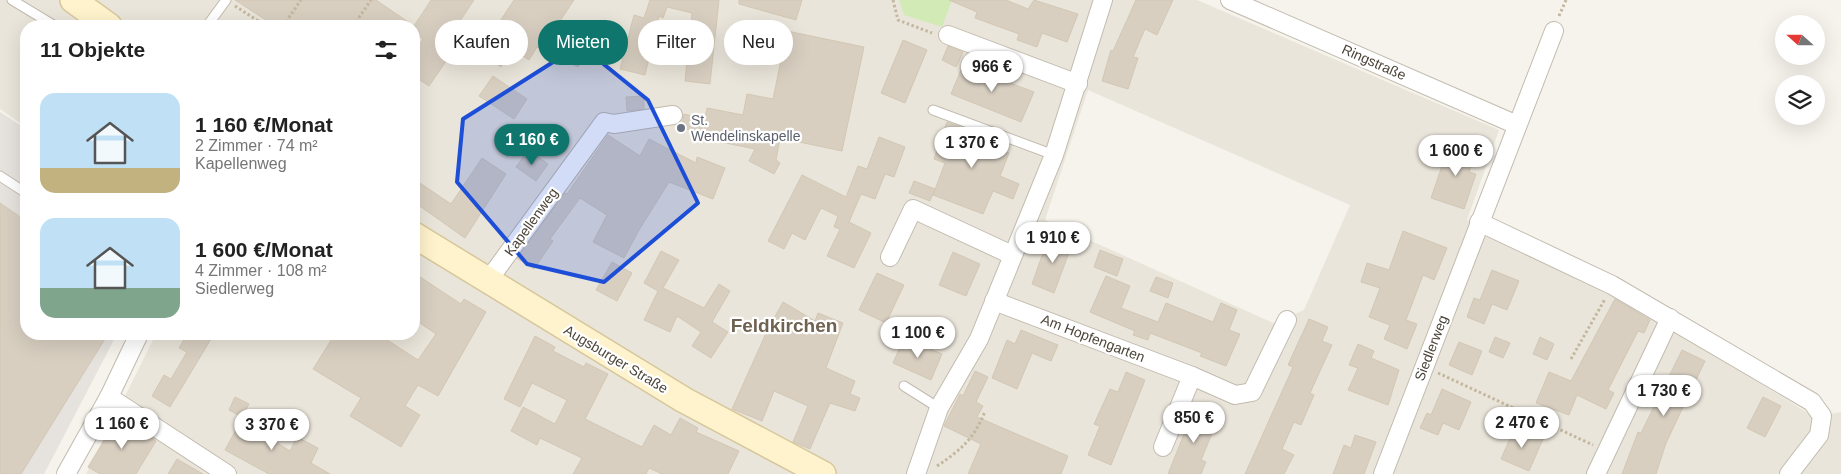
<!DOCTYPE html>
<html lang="de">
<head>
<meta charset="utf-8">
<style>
  :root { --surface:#fff; --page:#f2f2f2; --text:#222; --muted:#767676; --accent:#0f766e }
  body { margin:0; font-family:Helvetica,sans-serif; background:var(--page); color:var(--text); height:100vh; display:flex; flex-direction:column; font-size:19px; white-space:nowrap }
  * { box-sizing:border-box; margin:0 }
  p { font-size:16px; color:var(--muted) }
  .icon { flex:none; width:28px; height:28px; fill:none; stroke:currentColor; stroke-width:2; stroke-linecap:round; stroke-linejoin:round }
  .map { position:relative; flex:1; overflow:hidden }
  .drawer { position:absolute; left:20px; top:20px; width:400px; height:320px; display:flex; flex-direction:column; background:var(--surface); border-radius:20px; box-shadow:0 5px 20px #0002 }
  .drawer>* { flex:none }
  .hud { position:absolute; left:435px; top:20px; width:475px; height:45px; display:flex; gap:10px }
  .needle { width:32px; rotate:291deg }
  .buttons { position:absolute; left:1775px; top:15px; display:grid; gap:10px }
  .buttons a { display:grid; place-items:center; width:50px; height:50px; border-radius:50%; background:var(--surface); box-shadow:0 5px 20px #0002; font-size:25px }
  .price { position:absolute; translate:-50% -42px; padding:0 11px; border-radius:18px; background:#fff; color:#222; font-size:16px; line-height:32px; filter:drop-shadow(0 1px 2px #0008) }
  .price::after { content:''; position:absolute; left:50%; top:30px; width:15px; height:11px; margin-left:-8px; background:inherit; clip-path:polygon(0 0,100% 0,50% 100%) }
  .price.selected { background:var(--accent); color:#fff }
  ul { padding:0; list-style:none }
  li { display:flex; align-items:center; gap:15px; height:125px; padding:0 20px }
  li span { display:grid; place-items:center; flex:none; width:140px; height:100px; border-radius:15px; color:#555 }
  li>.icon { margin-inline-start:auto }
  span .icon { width:60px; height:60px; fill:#fffc; stroke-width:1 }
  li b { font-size:21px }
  h2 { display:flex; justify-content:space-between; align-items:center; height:60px; padding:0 20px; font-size:21px }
  .chip { padding:0 18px; border-radius:22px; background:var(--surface); box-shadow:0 5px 20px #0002; font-size:18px; line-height:45px }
  .chip.selected { background:var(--accent); color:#fff }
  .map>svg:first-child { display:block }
</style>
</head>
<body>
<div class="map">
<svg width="1841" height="474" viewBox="0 0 1841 474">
  <rect width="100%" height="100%" fill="#f6f3ec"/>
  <!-- residential -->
  <path fill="#eae5da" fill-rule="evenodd" d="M0 0H1197L1499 130 1467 220 1580 279 1706 349 1814 417 1841 412V474H86L156 334H414V26H26V127L0 109ZM1088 90 1350 205 1304 310 1273 323 1045 220Z"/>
  <!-- industrial -->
  <path fill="#e6e2dd" d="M0 112 26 129V334H117L44 474H0Z"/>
  <!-- green -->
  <path fill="#d2eab5" d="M899 0H952L942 27 904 15Z"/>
  <!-- building -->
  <g fill="#d8cfc1" stroke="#d3c7b4">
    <path d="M235 0H376L414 26 431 0H474L460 21 487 41 514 0H574L550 36 586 53 578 67 537 47 529 60 512 49 501 67 460 41 429 86 414 76V53L423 39 414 33V26H275Z"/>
    <path d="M650 0H719L710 84 685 81 692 13 667 7 663 18 659 16 645 75 620 69 634 15 644 18Z"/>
    <path d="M739 0H802L796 20 739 4Z"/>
    <path d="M949 0H1006L1028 9 1034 0 1078 14 1067 42 1042 33 1037 47 1017 40 1019 34 975 18 977 12Z"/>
    <path d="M1136 0H1173L1157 35 1145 29 1133 57 1138 58 1128 89 1102 81 1111 50 1113 51Z"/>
    <path d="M787 31 864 47 842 151 780 138 776 160 780 163 774 174 749 161 755 149 701 138 702 132 681 128 684 114 705 119 707 108 743 115 747 94 773 99Z"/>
    <path d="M903 40 927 50 905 103 881 93Z"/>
    <path d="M948 46 963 52 956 67 942 60Z"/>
    <path d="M963 65 1034 92 1021 122 951 94Z"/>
    <path d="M493 76 527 99 514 119 479 96Z"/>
    <path d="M644 96V109L627 111 626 97Z"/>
    <path d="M947 122 1009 145 1006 152 1009 153 1000 176 1019 184 1013 199 993 191 983 214 933 195 945 163 934 159Z"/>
    <path d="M608 135 640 156 649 139 696 163 697 157 725 168 713 199 669 182 639 230 624 258 593 242 607 215 580 198 550 239 553 241 534 269 517 258 565 193 567 194Z"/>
    <path d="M879 137 905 147 894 177 885 174 875 199 861 194 849 222 871 233 854 268 827 256 840 229 834 227 838 216 821 208 805 240 792 233 784 249 768 241 802 175 846 197 858 166 867 169Z"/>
    <path d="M1455 141 1477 149 1469 172 1476 174 1464 209 1431 198 1443 163 1446 164Z"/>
    <path d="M528 150 548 164 536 181 516 167Z"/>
    <path d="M482 158 506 174 465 238 414 202V179L451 204Z"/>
    <path d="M914 181 935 189 930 201 909 193Z"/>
    <path d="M0 203 26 221V334H108L21 474H0Z"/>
    <path d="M1403 231 1447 248 1434 280 1423 275 1406 320 1417 324 1407 349 1384 339 1390 325 1369 317 1380 288 1361 282 1367 263 1389 270Z"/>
    <path d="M1058 234 1074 239 1054 293 1032 284 1044 250 1051 252Z"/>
    <path d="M1100 250 1123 259 1117 276 1094 267Z"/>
    <path d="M661 251 679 260 663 288 704 308 719 284 730 291 712 322 728 332 711 358 692 346 701 332 677 316 670 332 644 320 658 291 644 283Z"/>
    <path d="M953 252 980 264 966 296 939 285Z"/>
    <path d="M612 262 632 273 617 301 596 290Z"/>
    <path d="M1492 270 1519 281 1507 310 1492 304 1484 324 1467 317 1474 298 1480 300Z"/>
    <path d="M414 273 461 304 464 299 486 312 438 396 418 385 405 406 420 415 401 447 350 416 361 398 313 369 335 334H378L418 360 436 334 414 319Z"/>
    <path d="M877 273 904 285 886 323 859 310Z"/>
    <path d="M1106 276 1130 286 1121 308 1158 322 1166 303 1213 322 1221 303 1237 310 1229 330 1240 334 1226 366 1200 356 1202 353 1150 333 1148 340 1133 335 1135 331 1090 312Z"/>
    <path d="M1156 277 1173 283 1168 298 1150 291Z"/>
    <path d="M1615 299 1650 320 1644 333 1638 331 1608 390 1614 393 1606 409 1577 395 1569 415 1536 403 1549 372 1571 381Z"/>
    <path d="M783 302 815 321 818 313 843 323 826 368 855 381 850 394 860 398 855 411 830 403 810 449 793 442 808 406 774 391 762 421 732 409 767 331Z"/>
    <path d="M1309 319 1328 327 1322 341 1332 345 1310 393 1314 395 1301 425 1294 422 1282 449 1294 455 1284 474H1245L1293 367 1288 365Z"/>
    <path d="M1021 330 1058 345 1051 361 1032 353 1017 389 992 378 1007 340 1015 344Z"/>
    <path d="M187 334H214L170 407 152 396 164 375 171 379 187 352 179 348Z"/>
    <path d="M535 336 555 347 553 351 584 367 586 363 608 374 585 419 642 447 654 425 671 435 680 418 698 428 696 432 739 451 728 474H662L649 468 646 474H573L582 458 540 438 537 445 511 431 523 407 555 424 567 400 532 383 520 407 504 399Z"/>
    <path d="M1495 337 1510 343 1503 358 1489 352Z"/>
    <path d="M1540 337 1554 344 1547 360 1533 354Z"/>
    <path d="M904 338 942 354 931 380 893 363Z"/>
    <path d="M1459 342 1482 351 1472 375 1449 365Z"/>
    <path d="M1358 344 1374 351 1371 358 1399 370 1388 405 1348 390 1358 368 1349 365Z"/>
    <path d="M1682 350 1705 361 1666 443 1656 474H1622L1638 432 1641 433Z"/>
    <path d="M975 371 988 377 976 402 983 406 977 417 1068 456 1061 474H968L981 444 944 426 960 394 963 396Z"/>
    <path d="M1126 372 1145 380 1111 465 1088 455 1100 426 1094 424 1110 389 1118 392Z"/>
    <path d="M1442 389 1471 402 1459 430 1443 423 1438 435 1420 428 1427 413 1431 415Z"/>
    <path d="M235 397 249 404 242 417 229 410Z"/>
    <path d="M1763 397 1781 406 1765 437 1747 428Z"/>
    <path d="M1195 407 1219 417 1201 460 1206 462 1201 474H1168Z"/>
    <path d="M244 415 272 430 268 437 290 451 297 437 318 448 311 463 330 474H269L225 450Z"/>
    <path d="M119 416 156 441 136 474H100L88 467Z"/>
    <path d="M1515 427 1543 439 1529 471 1501 459Z"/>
    <path d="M1355 435 1376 442 1364 474H1333L1344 445 1351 448Z"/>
    <path d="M177 459 203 474H168Z"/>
  </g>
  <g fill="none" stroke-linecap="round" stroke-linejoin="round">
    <!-- lane casing -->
    <g stroke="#c2bbae" stroke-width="11">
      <g id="lane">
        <path d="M12 0 55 26"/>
        <path d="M207 26 226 0"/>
        <path d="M933 110 1054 155"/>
        <path d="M0 176 26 193"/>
        <path d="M904 386 939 408"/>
      </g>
    </g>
    <!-- street casing -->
    <g stroke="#c2bbae" stroke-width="20">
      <g id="street">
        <path d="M1230 0 1517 125"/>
        <path d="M948 35 1078 84"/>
        <path d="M1479 222 1612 285 1812 402 1822 416 1819 435 1789 474"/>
        <path d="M890 257 913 209 1012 255"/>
        <path d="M487 282 604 122 614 124 673 115"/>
        <path d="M994 301 1192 376 1235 395 1252 392 1287 320"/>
        <path d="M109 397 227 474"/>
        <path d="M1163 447 1192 376"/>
        <path d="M66 474 109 397 139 334"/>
        <path d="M916 474 939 408 979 339 1054 155 1103 0"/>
        <path d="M1383 474 1554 31"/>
        <path d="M1596 474 1670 318"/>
      </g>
    </g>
    <!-- secondary casing -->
    <g stroke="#d6c79b" stroke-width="28">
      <g id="secondary">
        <path d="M73 0 109 26"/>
        <path d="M414 235 684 400 823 474"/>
      </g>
    </g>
    <!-- path -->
    <g stroke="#c4b79f" stroke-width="3" stroke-dasharray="2.5 2.5" stroke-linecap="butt">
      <path d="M893 0 898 20 932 33"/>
      <path d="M235 6 266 26"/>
      <path d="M1559 16 1566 0"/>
      <path d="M243 26 261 23"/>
      <path d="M283 26 301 0"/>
      <path d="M353 26 371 0"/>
      <path d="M1571 359 1605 299"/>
      <path d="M1438 373 1593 445"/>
      <path d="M937 466C961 450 975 438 985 411"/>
    </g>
    <!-- lane -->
    <use href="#lane" stroke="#fff" stroke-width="9"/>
    <!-- street -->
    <use href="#street" stroke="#fff" stroke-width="18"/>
    <!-- secondary -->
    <use href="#secondary" stroke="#fff3cd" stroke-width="25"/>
  </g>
  <!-- marked area -->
  <path fill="#1d4ed8" fill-opacity="0.2" stroke="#1d4ed8" stroke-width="4" stroke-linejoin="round" d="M580 45 648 100 698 203 604 282 527 264 457 182 463 119Z"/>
  <!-- markers -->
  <circle fill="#6b7280" stroke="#fff" stroke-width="2" cx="681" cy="128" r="5"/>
  <g text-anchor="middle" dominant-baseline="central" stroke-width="4.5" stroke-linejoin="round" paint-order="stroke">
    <!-- street labels -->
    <g font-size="14" fill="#4b4439" stroke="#fff">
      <text transform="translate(1374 62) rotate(24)">Ringstraße</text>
      <text transform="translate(531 222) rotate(-54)">Kapellenweg</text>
      <text transform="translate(1093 338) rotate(21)">Am Hopfengarten</text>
      <text transform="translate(1431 348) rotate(-69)">Siedlerweg</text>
      <text transform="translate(616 359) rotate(31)">Augsburger Straße</text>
    </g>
    <!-- worship labels -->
    <g font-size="14" fill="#5b616d" stroke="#fff" text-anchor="start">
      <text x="691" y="120">St.<tspan x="691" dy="16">Wendelinskapelle</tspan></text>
    </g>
    <!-- district labels -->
    <g font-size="19" font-weight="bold" fill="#6e6250" stroke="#fff">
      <text x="784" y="325">Feldkirchen</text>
    </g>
  </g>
</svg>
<div class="buttons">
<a><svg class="needle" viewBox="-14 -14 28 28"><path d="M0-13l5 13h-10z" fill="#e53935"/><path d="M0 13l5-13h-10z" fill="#767676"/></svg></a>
<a><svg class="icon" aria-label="layers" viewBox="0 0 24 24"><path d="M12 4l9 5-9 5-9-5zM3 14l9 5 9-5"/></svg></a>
</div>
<b class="price" style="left:992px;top:93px">966 €</b>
<b class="price selected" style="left:532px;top:166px">1 160 €</b>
<b class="price" style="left:972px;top:169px">1 370 €</b>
<b class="price" style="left:1456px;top:177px">1 600 €</b>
<b class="price" style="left:1053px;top:264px">1 910 €</b>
<b class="price" style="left:918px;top:359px">1 100 €</b>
<b class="price" style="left:1664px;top:417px">1 730 €</b>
<b class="price" style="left:1194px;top:444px">850 €</b>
<b class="price" style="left:1522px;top:449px">2 470 €</b>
<b class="price" style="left:122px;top:450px">1 160 €</b>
<b class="price" style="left:272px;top:451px">3 370 €</b>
<div class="hud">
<a class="chip">Kaufen</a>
<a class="chip selected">Mieten</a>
<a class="chip">Filter</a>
<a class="chip">Neu</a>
</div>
<section class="drawer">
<h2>11 Objekte<svg class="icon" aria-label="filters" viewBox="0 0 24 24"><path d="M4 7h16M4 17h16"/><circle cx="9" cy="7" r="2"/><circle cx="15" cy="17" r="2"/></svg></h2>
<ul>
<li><span style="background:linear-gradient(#bfe0f5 75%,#c2b280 0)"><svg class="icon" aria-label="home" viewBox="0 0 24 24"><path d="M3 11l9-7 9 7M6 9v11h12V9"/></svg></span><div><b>1 160 €/Monat</b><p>2 Zimmer · 74 m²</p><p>Kapellenweg</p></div></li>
<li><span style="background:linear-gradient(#bfe0f5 70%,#7fa58c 0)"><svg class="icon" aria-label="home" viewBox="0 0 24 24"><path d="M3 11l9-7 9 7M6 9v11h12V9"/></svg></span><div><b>1 600 €/Monat</b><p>4 Zimmer · 108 m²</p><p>Siedlerweg</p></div></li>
</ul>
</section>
</div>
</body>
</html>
